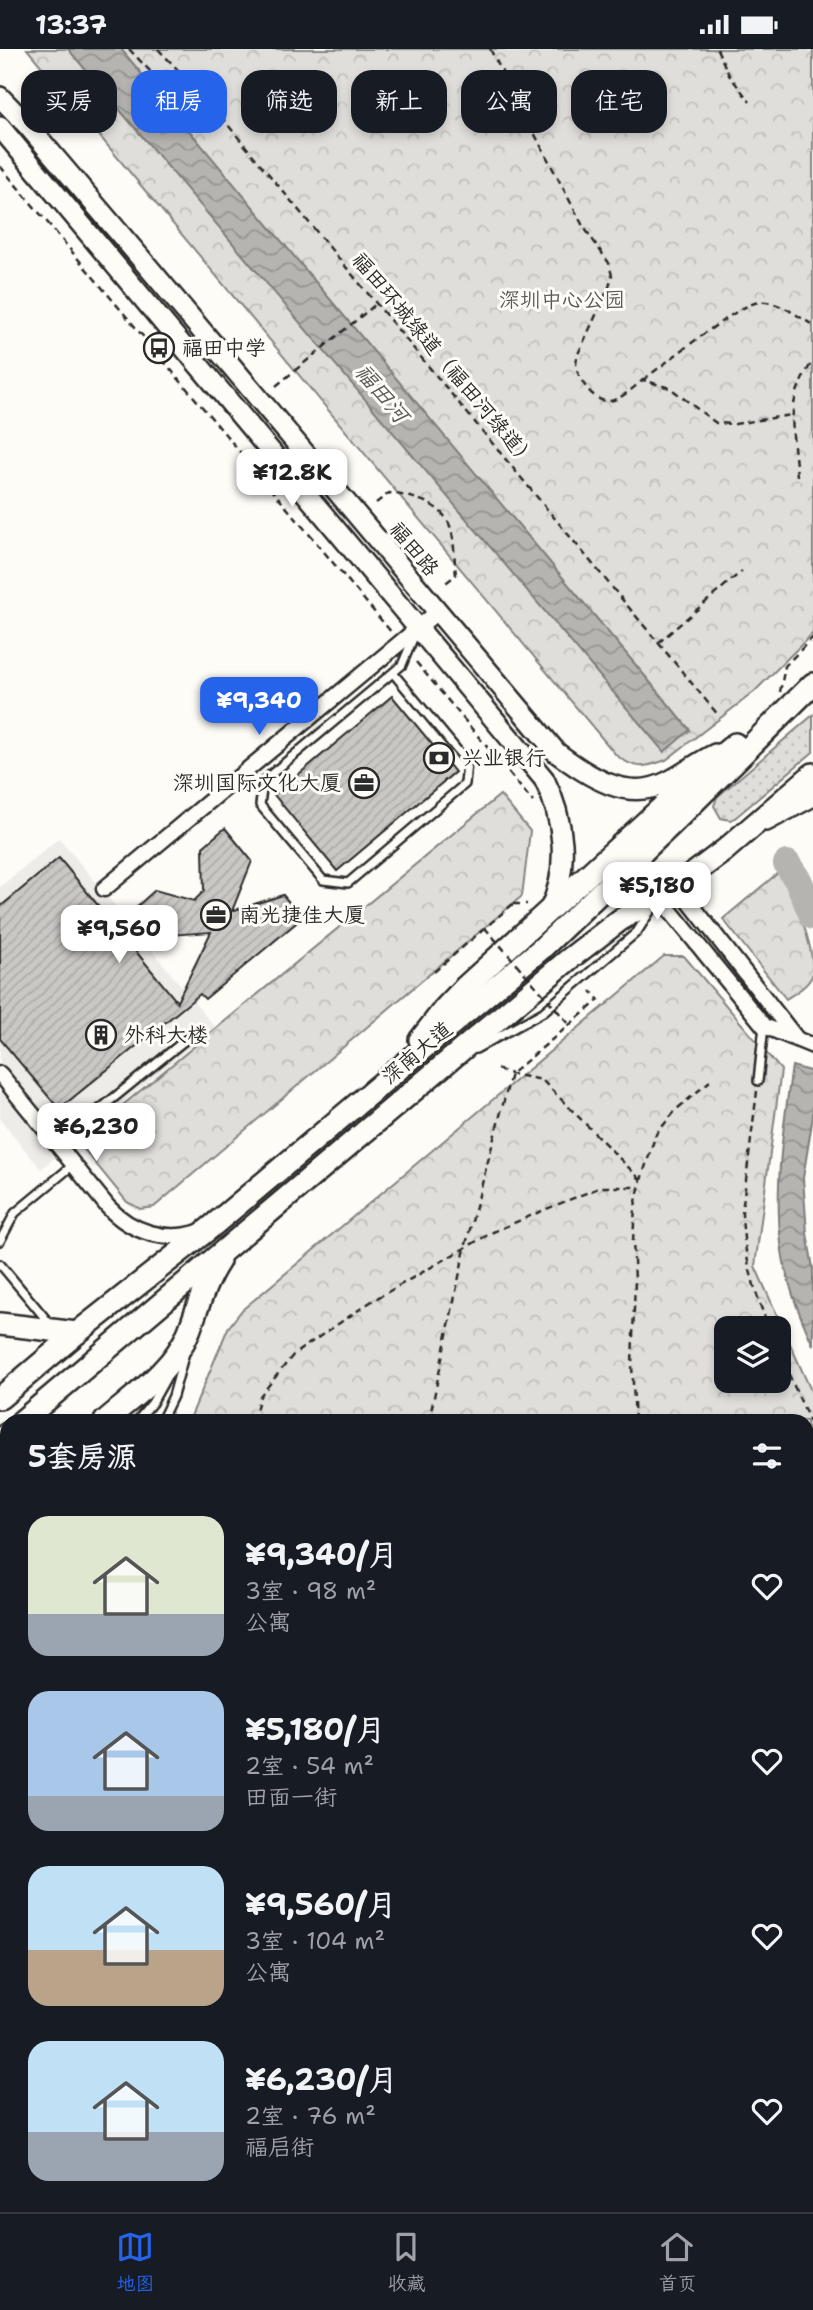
<!DOCTYPE html>
<html lang="zh">
<head>
<meta charset="utf-8">
<style>
  :root { --surface:#171b24; --page:#242831; --text:#f1f3f6; --muted:#9ea1a6; --line:#363941; --accent:#2563eb }
  body { margin:0; font-family:"Shantell Sans","LXGW WenKai TC",sans-serif; background:var(--page); color:var(--text); height:100vh; display:flex; flex-direction:column; font-size:26px; white-space:nowrap }
  * { box-sizing:border-box; margin:0 }
  p { font-size:23px; color:var(--muted) }
  .icon { flex:none; width:38px; height:38px; fill:none; stroke:currentColor; stroke-width:2; stroke-linecap:round; stroke-linejoin:round }
  .map { position:relative; flex:1; overflow:hidden }
  .panel { position:absolute; left:0px; top:1365px; width:814px; height:798px; display:flex; flex-direction:column; background:var(--surface); border-radius:21px 21px 0 0; box-shadow:0 4px 10px #0003 }
  .panel>* { flex:none }
  .top-card { position:absolute; left:21px; top:21px; width:772px; height:63px; display:flex; gap:14px }
  .fabs { position:absolute; left:714px; top:1267px; display:grid; gap:14px }
  .fabs a { display:grid; place-items:center; width:77px; height:77px; border-radius:14px; background:var(--surface); box-shadow:0 4px 10px #0003; font-size:35px }
  .price { position:absolute; translate:-50% -60px; padding:0 16px; border-radius:14px; background:#fff; color:#222; font-size:23px; line-height:46px; filter:drop-shadow(0 2px 4px #0008) }
  .price::after { content:''; position:absolute; left:50%; top:42px; width:21px; height:16px; margin-left:-10px; background:inherit; clip-path:polygon(0 0,100% 0,50% 100%) }
  .price.on { background:var(--accent); color:#fff }
  ul { padding:0; list-style:none }
  li { display:flex; align-items:center; gap:21px; height:175px; padding:0 28px }
  li span { display:grid; place-items:center; flex:none; width:196px; height:140px; border-radius:21px; color:#555 }
  li>.icon { margin-inline-start:auto }
  span .icon { width:84px; height:84px; fill:#fffc; stroke-width:1 }
  li b { font-size:30px }
  h2 { display:flex; justify-content:space-between; align-items:center; height:84px; padding:0 28px; font-size:30px }
  .pill { padding:0 24px; border-radius:21px; background:var(--surface); box-shadow:0 4px 10px #0003; font-size:24px; line-height:63px }
  .pill.on { background:var(--accent); color:#fff }
  .status { display:flex; justify-content:space-between; align-items:center; height:49px; padding:0 35px; background:var(--surface); direction:ltr }
  .status svg { height:19px; fill:currentColor }
  .dock { display:flex; justify-content:space-around; align-items:center; height:98px; border-top:2px solid var(--line); background:var(--surface); font-size:19px; color:var(--muted) }
  .dock a { display:grid; justify-items:center; gap:4px }
  .dock .on { color:var(--accent) }
  .map>svg:first-child { display:block }
</style>
</head>
<body>
<div class="status"><b>13:37</b><svg viewBox="0 0 49 12"><path d="M0 12V9h3v3zM5 12V6h3v6zM10 12V3h3v9zM15 12V0h3v12zM26 1h20v11H26zM47 4h2v5h-2z"/></svg></div>
<div class="map">
<svg width="813" height="2163" viewBox="0 0 813 2163">
  <defs>
    <pattern id="grass-dots" width="8" height="8" patternUnits="userSpaceOnUse" patternTransform="scale(1.75)"><rect width="8" height="8" fill="#dfdeda"/><path d="M2 2h.1M6 6h.1" fill="none" stroke="#c0bfbb" stroke-width="1.8" stroke-linecap="round"/></pattern>
    <pattern id="forest-crowns" width="20" height="18" patternUnits="userSpaceOnUse" patternTransform="scale(1.75)"><rect width="20" height="18" fill="#dfdeda"/><path d="M2 6a3 3 0 1 1 6 0M12 15a3 3 0 1 1 6 0" fill="none" stroke="#c0bfbb"/></pattern>
    <pattern id="water-waves" width="16" height="10" patternUnits="userSpaceOnUse" patternTransform="scale(1.75)"><rect width="16" height="10" fill="#b5b4b1"/><path d="M0 5q4-4 8 0t8 0" fill="none" stroke="#939390"/></pattern>
    <pattern id="building-hatch" width="6" height="6" patternUnits="userSpaceOnUse" patternTransform="scale(1.75)"><rect width="6" height="6" fill="#c9c8c4"/><path d="M-1 1l2-2M0 6l6-6M5 7l2-2" fill="none" stroke="#adaca9"/></pattern>
  </defs>
  <rect width="100%" height="100%" fill="#fdfcf7"/>
  <filter id="ink" filterUnits="userSpaceOnUse"><feTurbulence type="fractalNoise" baseFrequency=".0143" numOctaves="2"/><feDisplacementMap in="SourceGraphic" scale="14" xChannelSelector="R" yChannelSelector="G"/><feConvolveMatrix kernelMatrix="1 2 1 2 8 2 1 2 1" color-interpolation-filters="sRGB"/></filter>
  <g filter="url(#ink)">
    <!-- built -->
    <g fill="#edece8">
      <path d="M59 789 215 978 41 1120 0 1071V838Z"/>
      <path d="M39 2156H260L266 2163H31Z"/>
    </g>
    <!-- grass -->
    <path fill="url(#grass-dots)" stroke="#858482" stroke-width="2" d="M813 666V703L735 769 730 771 721 769 714 757 717 748Z"/>
    <!-- forest -->
    <g fill="url(#forest-crowns)" stroke="#858482" stroke-width="2" fill-rule="evenodd">
      <path d="M27 0H813V584L754 643 666 711C644 719 635 721 616 706Z"/>
      <path d="M500 746 530 782 522 847 154 1158 140 1160 127 1153 78 1093Z"/>
      <path d="M779 823C795 847 813 894 813 924 810 936 795 944 786 950L723 870Z"/>
      <path d="M664 907H684L781 1021 755 1217 813 1346V2136L807 2139V1372H189L228 1279 242 1261ZM726 1279H779V1332H726Z"/>
      <path d="M474 2156H767L751 2163H480Z"/>
    </g>
    <!-- water -->
    <g fill="url(#water-waves)" stroke="#7e7d7b" stroke-width="2">
      <path d="M68 0H121L690 681 664 703Z"/>
      <path d="M792 1017 813 1023V1067L803 1129 807 1184 813 1219V1296C798 1263 785 1230 781 1194 774 1138 784 1073 792 1017Z"/>
    </g>
    <g fill="none" stroke-linecap="round" stroke-linejoin="round">
      <!-- river -->
      <path stroke="#b5b4b1" stroke-width="28" d="M787 815 799 833 813 867"/>
    </g>
    <!-- building -->
    <g fill="url(#building-hatch)" stroke="#2b2b2b" stroke-width="2" fill-rule="evenodd">
      <path d="M392 647 455 723 337 822 274 746Z"/>
      <path d="M225 779 252 812 232 862 283 846 302 869 205 950 200 945 59 1060 0 990V858L59 809 115 877 155 841 194 852 204 842 203 798ZM211 883 177 953 125 889Z"/>
    </g>
    <g fill="none" stroke-linecap="round" stroke-linejoin="round">
      <!-- service casing -->
      <g stroke="#2b2b2b" stroke-width="12">
        <g id="service">
          <path d="M393 624 467 713 465 735 348 834 323 831 260 756 263 732 402 616 415 585"/>
          <path d="M476 1000 543 963 637 883 651 861"/>
          <path d="M758 1032 764 977"/>
          <path d="M57 1095 195 983"/>
          <path d="M0 1192 15 1164 73 1116"/>
          <path d="M0 1215 50 1275"/>
          <path d="M137 1372 152 1354 166 1329"/>
          <path d="M161 1372 173 1347 184 1307"/>
          <path d="M0 1489 7 1483"/>
          <path d="M0 1513 7 1507"/>
          <path d="M0 1844 7 1852"/>
          <path d="M0 1975 7 1969"/>
          <path d="M299 2156 304 2163"/>
        </g>
      </g>
      <!-- minor casing -->
      <g stroke="#2b2b2b" stroke-width="19">
        <g id="minor">
          <path d="M677 837 796 989"/>
          <path d="M104 840 437 563"/>
          <path d="M659 848 764 977 813 997"/>
          <path d="M0 1025 108 1158C131 1183 166 1194 199 1183"/>
        </g>
      </g>
      <!-- tertiary casing -->
      <g stroke="#2b2b2b" stroke-width="23">
        <path id="tertiary" d="M5 2163 14 2156"/>
      </g>
      <!-- secondary casing -->
      <g stroke="#2b2b2b" stroke-width="24">
        <g id="secondary">
          <path d="M0 48 29 78 149 219 557 704C589 727 627 754 667 733 684 725 698 713 715 705"/>
          <path d="M0 78 544 730C564 770 570 818 550 860"/>
          <path d="M766 772 813 747"/>
          <path d="M0 1665 7 1673"/>
          <path d="M0 1730 7 1738"/>
          <path d="M357 2156 363 2163"/>
          <path d="M411 2156 417 2163"/>
          <path d="M809 2163 813 2161"/>
        </g>
      </g>
      <!-- primary casing -->
      <g stroke="#2b2b2b" stroke-width="26">
        <g id="primary">
          <path d="M420 991 445 959 465 938 694 729 735 695"/>
          <path d="M0 1275 77 1284"/>
          <path d="M0 1349 77 1284 210 1179 541 900 676 771 813 635"/>
          <path d="M22 1372 568 911 620 871 677 837 725 801 813 725"/>
          <path d="M105 1372C135 1346 174 1320 189 1282 198 1258 205 1233 219 1212"/>
          <path d="M0 1391 7 1385"/>
          <path d="M0 1460 7 1454"/>
        </g>
      </g>
      <!-- path -->
      <g stroke="#2b2b2b" stroke-width="2.5" stroke-dasharray="7 5" stroke-linecap="butt">
        <path d="M129 0 168 41 203 46 719 667"/>
        <path d="M158 0 202 46"/>
        <path d="M490 0 583 177 609 214 612 227 609 238 578 305C577 307 576 315 576 317 578 330 594 354 609 352 621 351 634 338 643 331L670 339 716 374 735 375 791 366"/>
        <path d="M717 0 729 26 750 53"/>
        <path d="M0 117 392 584"/>
        <path d="M643 331C665 315 738 255 759 253 778 251 797 267 813 276"/>
        <path d="M276 337 376 255"/>
        <path d="M797 427C793 379 784 355 813 312"/>
        <path d="M376 454 389 444C411 447 441 453 450 477 455 491 454 511 456 526L443 536"/>
        <path d="M658 594 742 522"/>
        <path d="M416 613 533 753"/>
        <path d="M780 643 785 617 813 588"/>
        <path d="M513 855H527"/>
        <path d="M434 923 485 879"/>
        <path d="M497 1020 511 1025 542 1031 641 1131"/>
        <path d="M757 1042 742 1163C743 1203 754 1242 769 1279"/>
        <path d="M779 1303 813 1380"/>
        <path d="M253 1372 260 1347 294 1305 372 1252 493 1183 544 1161 601 1138H639"/>
        <path d="M429 1372 465 1199 511 1025 599 951 591 942"/>
        <path d="M635 1372 632 1316 635 1231 633 1192 635 1157 641 1131 656 1085 677 1060 710 1032"/>
        <path d="M807 1415 813 1416"/>
        <path d="M0 1610 4 1607"/>
        <path d="M807 1707 813 1711"/>
        <path d="M807 1936 813 1937"/>
        <path d="M807 1978 813 1975"/>
        <path d="M609 2156 614 2163"/>
        <path d="M750 2156 753 2163"/>
      </g>
      <!-- service -->
      <use href="#service" stroke="#fdfcf7" stroke-width="7"/>
      <!-- minor -->
      <use href="#minor" stroke="#fdfcf7" stroke-width="14"/>
      <!-- tertiary -->
      <use href="#tertiary" stroke="#fdfcf7" stroke-width="18"/>
      <!-- secondary -->
      <use href="#secondary" stroke="#fdfcf7" stroke-width="19"/>
      <!-- primary -->
      <use href="#primary" stroke="#fdfcf7" stroke-width="21"/>
      <!-- path-bridge -->
      <path stroke="#2b2b2b" stroke-width="2.5" stroke-dasharray="7 5" stroke-linecap="butt" d="M513 855 485 879 570 976"/>
    </g>
  </g>
  <!-- icons -->
  <defs>
    <g id="bus-ring" transform="scale(1.575)"><circle r="9.5" fill="#fdfcf7" stroke="#2b2b2b" stroke-width="1.5"/><path d="M-5-6H5V4H4V6H2V4H-2V6H-4V4H-5ZM-3.5-4V0h7V-4ZM-3.5 1.2v1.5H-2V1.2ZM2 1.2v1.5H3.5V1.2Z" fill="#2b2b2b"/></g>
    <g id="bank-ring" transform="scale(1.575)"><circle r="9.5" fill="#fdfcf7" stroke="#2b2b2b" stroke-width="1.5"/><path d="M-6-4H6V4H-6ZM0-2.3a2.3 2.3 0 1 0 0 4.6a2.3 2.3 0 1 0 0-4.6Z" fill="#2b2b2b"/></g>
    <g id="office-ring" transform="scale(1.575)"><circle r="9.5" fill="#fdfcf7" stroke="#2b2b2b" stroke-width="1.5"/><path d="M-6-3h4V-5.5h4V-3h4V5H-6ZM-1-4.5V-3h2v-1.5ZM-6 0V1H6V0Z" fill="#2b2b2b"/></g>
    <g id="building-ring" transform="scale(1.575)"><circle r="9.5" fill="#fdfcf7" stroke="#2b2b2b" stroke-width="1.5"/><path d="M-4-6H4V6H1V3H-1V6H-4ZM-2.5-4.3h1.7v1.8h-1.7ZM.8-4.3h1.7v1.8H.8ZM-2.5-1h1.7V.8h-1.7ZM.8-1h1.7V.8H.8Z" fill="#2b2b2b"/></g>
  </defs>
  <g fill-rule="evenodd">
    <use href="#bus-ring" x="159" y="299"/>
    <use href="#bank-ring" x="439" y="709"/>
    <use href="#office-ring" x="364" y="734"/>
    <use href="#office-ring" x="216" y="866"/>
    <use href="#building-ring" x="101" y="986"/>
  </g>
  <g text-anchor="middle" dominant-baseline="central" stroke-width="6" stroke-linejoin="round" paint-order="stroke">
    <!-- park labels -->
    <g font-size="21" fill="#585857" stroke="#fdfcf7">
      <text x="562" y="251">深圳中心公园</text>
    </g>
    <!-- poi labels -->
    <g font-size="21" fill="#2b2b2b" stroke="#fdfcf7" text-anchor="start">
      <text x="182" y="299">福田中学</text>
      <text x="462" y="709">兴业银行</text>
      <text x="341" y="734" text-anchor="end">深圳国际文化大厦</text>
      <text x="239" y="866">南光捷佳大厦</text>
      <text x="124" y="986">外科大楼</text>
    </g>
    <!-- street labels -->
    <g font-size="21" fill="#2b2b2b" stroke="#fdfcf7">
      <text transform="translate(444 311) rotate(50)">福田环城绿道（福田河绿道）</text>
      <text transform="translate(414 500) rotate(50)">福田路</text>
      <text transform="translate(417 1004) rotate(-40)">深南大道</text>
    </g>
    <!-- water labels -->
    <g font-size="23" font-style="italic" fill="#5b5b5a" stroke="#fdfcf7">
      <text transform="translate(382 344) rotate(50)">福田河</text>
    </g>
  </g>
</svg>
<div class="fabs">
<a><svg class="icon" aria-label="layers" viewBox="0 0 24 24"><path d="M12 4l9 5-9 5-9-5zM3 14l9 5 9-5"/></svg></a>
</div>
<b class="price" style="left:292px;top:460px">¥12.8K</b>
<b class="price on" style="left:259px;top:688px">¥9,340</b>
<b class="price" style="left:657px;top:873px">¥5,180</b>
<b class="price" style="left:119px;top:916px">¥9,560</b>
<b class="price" style="left:96px;top:1114px">¥6,230</b>
<div class="top-card">
<a class="pill">买房</a>
<a class="pill on">租房</a>
<a class="pill">筛选</a>
<a class="pill">新上</a>
<a class="pill">公寓</a>
<a class="pill">住宅</a>
</div>
<section class="panel">
<h2>5套房源<svg class="icon" aria-label="filters" viewBox="0 0 24 24"><path d="M4 7h16M4 17h16"/><circle cx="9" cy="7" r="2"/><circle cx="15" cy="17" r="2"/></svg></h2>
<ul>
<li><span style="background:linear-gradient(#dfe7d0 70%,#9aa5b1 0)"><svg class="icon" aria-label="home" viewBox="0 0 24 24"><path d="M3 11l9-7 9 7M6 9v11h12V9"/></svg></span><div><b>¥9,340/月</b><p>3室 · 98 m²</p><p>公寓</p></div><svg class="icon" aria-label="heart" viewBox="0 0 24 24"><path d="M12 20l-8-8c-3-5 5-10 8-4 3-6 11-1 8 4z"/></svg></li>
<li><span style="background:linear-gradient(#a9c7e8 75%,#9aa5b1 0)"><svg class="icon" aria-label="home" viewBox="0 0 24 24"><path d="M3 11l9-7 9 7M6 9v11h12V9"/></svg></span><div><b>¥5,180/月</b><p>2室 · 54 m²</p><p>田面一街</p></div><svg class="icon" aria-label="heart" viewBox="0 0 24 24"><path d="M12 20l-8-8c-3-5 5-10 8-4 3-6 11-1 8 4z"/></svg></li>
<li><span style="background:linear-gradient(#bfe0f5 60%,#b9a48a 0)"><svg class="icon" aria-label="home" viewBox="0 0 24 24"><path d="M3 11l9-7 9 7M6 9v11h12V9"/></svg></span><div><b>¥9,560/月</b><p>3室 · 104 m²</p><p>公寓</p></div><svg class="icon" aria-label="heart" viewBox="0 0 24 24"><path d="M12 20l-8-8c-3-5 5-10 8-4 3-6 11-1 8 4z"/></svg></li>
<li><span style="background:linear-gradient(#bfe0f5 65%,#9aa5b1 0)"><svg class="icon" aria-label="home" viewBox="0 0 24 24"><path d="M3 11l9-7 9 7M6 9v11h12V9"/></svg></span><div><b>¥6,230/月</b><p>2室 · 76 m²</p><p>福启街</p></div><svg class="icon" aria-label="heart" viewBox="0 0 24 24"><path d="M12 20l-8-8c-3-5 5-10 8-4 3-6 11-1 8 4z"/></svg></li>
</ul>
</section>
</div>
<nav class="dock">
<a class="on"><svg class="icon" aria-label="map" viewBox="0 0 24 24"><path d="M3 6l6-2 6 2 6-2v14l-6 2-6-2-6 2zM9 4v14M15 6v14"/></svg>地图</a>
<a><svg class="icon" aria-label="saved" viewBox="0 0 24 24"><path d="M7 4h10v16l-5-4-5 4z"/></svg>收藏</a>
<a><svg class="icon" aria-label="home" viewBox="0 0 24 24"><path d="M3 11l9-7 9 7M6 9v11h12V9"/></svg>首页</a>
</nav>
</body>
</html>
